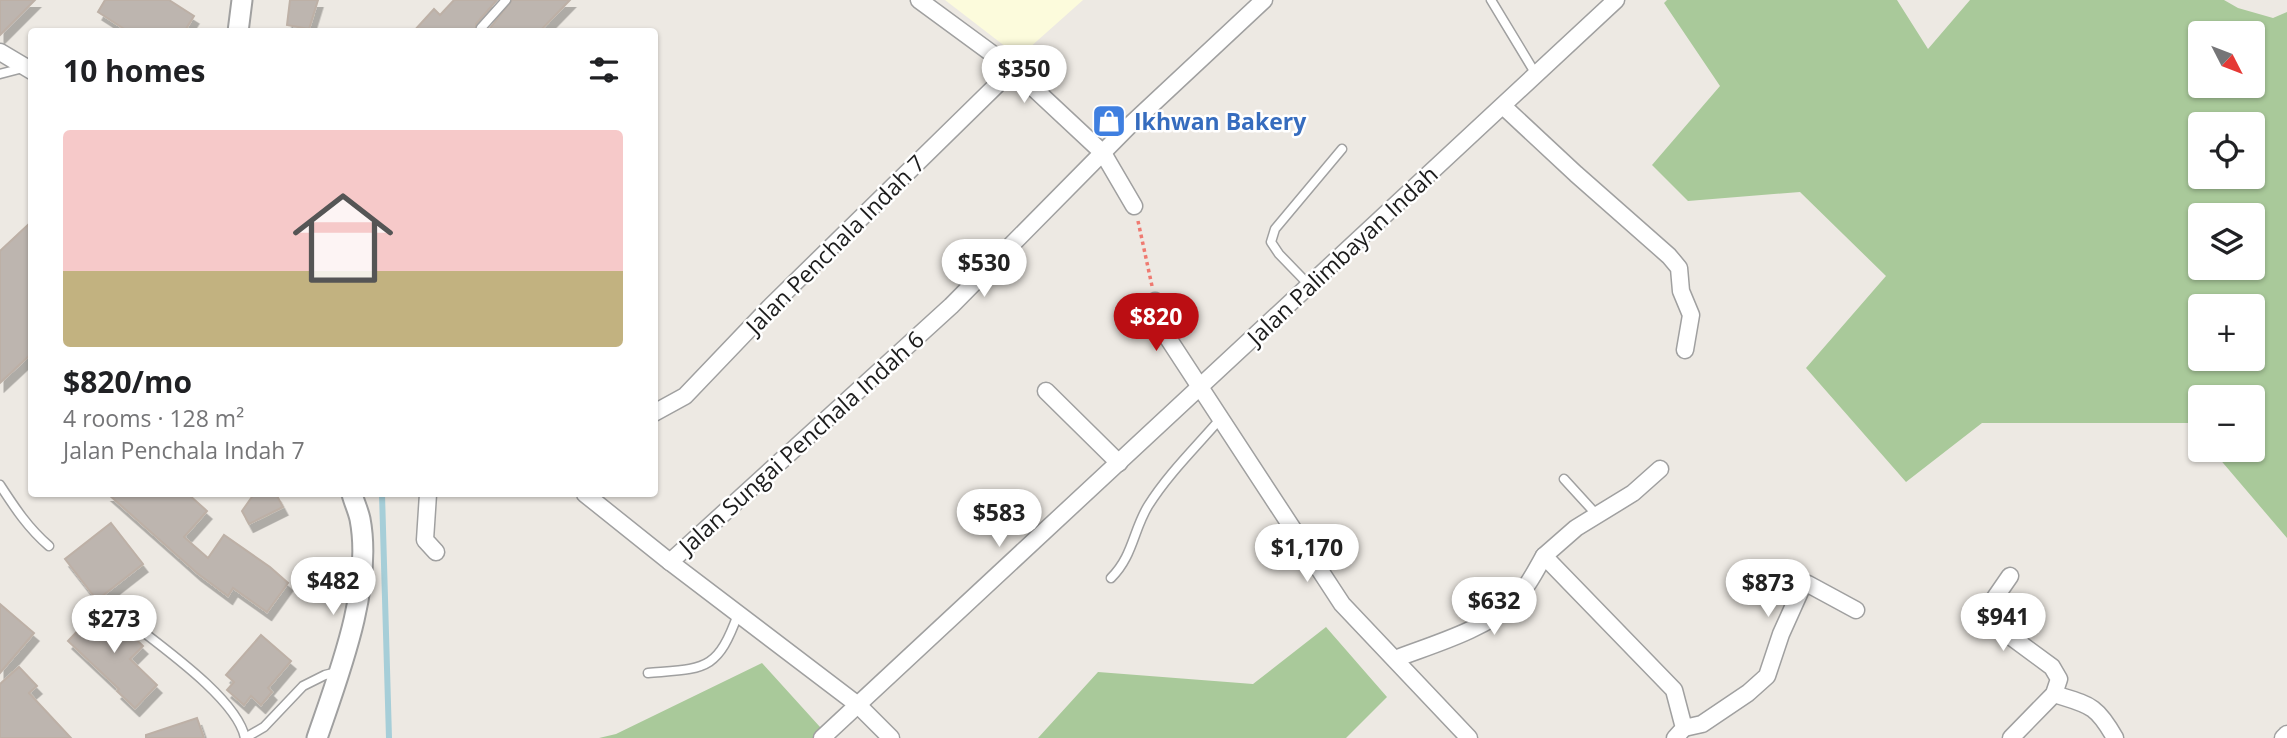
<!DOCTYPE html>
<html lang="en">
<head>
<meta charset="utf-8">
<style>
  :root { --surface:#fff; --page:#f2f2f2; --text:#202124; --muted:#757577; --line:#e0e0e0; --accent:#bb0e13 }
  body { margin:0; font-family:"Open Sans",sans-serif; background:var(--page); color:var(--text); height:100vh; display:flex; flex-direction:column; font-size:26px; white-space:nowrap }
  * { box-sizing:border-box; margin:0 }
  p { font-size:23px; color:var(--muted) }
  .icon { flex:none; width:38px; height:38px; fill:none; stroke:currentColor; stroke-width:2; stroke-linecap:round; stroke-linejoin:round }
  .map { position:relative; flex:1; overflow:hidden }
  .side { position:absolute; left:28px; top:28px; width:630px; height:469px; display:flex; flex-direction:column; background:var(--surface); border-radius:7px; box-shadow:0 2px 5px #0004 }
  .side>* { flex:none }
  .needle { width:46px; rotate:132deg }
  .controls { position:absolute; left:2188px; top:21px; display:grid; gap:14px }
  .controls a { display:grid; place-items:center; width:77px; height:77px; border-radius:7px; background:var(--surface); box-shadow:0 2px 5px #0004; font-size:35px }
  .price { position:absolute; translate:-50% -60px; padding:0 16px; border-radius:24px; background:#fff; color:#222; font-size:23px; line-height:46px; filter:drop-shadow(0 2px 4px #0008) }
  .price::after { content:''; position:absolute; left:50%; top:42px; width:21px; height:16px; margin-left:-10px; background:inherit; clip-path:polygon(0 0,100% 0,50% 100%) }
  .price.on { background:var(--accent); color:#fff }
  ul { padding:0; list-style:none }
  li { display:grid; align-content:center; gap:14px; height:371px; padding:0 35px }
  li+li { border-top:2px solid var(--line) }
  li span { display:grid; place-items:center; height:217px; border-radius:7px; color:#555 }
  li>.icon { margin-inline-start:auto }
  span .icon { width:126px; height:126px; fill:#fffc; stroke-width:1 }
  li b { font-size:30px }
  h2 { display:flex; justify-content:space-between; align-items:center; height:84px; padding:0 35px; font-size:30px }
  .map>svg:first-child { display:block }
</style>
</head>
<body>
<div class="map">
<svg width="2287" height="738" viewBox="0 0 2287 738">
  <defs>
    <filter id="shadow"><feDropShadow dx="4.5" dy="8" stdDeviation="0" flood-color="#0004"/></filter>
  </defs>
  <rect width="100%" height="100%" fill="#ede9e3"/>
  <!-- education -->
  <path fill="#fcfbdc" d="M945 0H1083L1019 57Z"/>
  <!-- forest -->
  <g fill="#a9c99a" fill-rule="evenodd">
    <path d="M1667 0H1897L1928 49 1970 0H2224L2238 8 2273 18 2287 12V538L2212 450H2252V397H2200V436L2188 423H1982L1906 482 1806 368 1886 276 1800 192 1688 201 1652 165 1720 86 1664 3ZM2200 33H2252V86H2200ZM2200 124H2252V177H2200ZM2200 215H2252V268H2200ZM2200 306H2252V359H2200Z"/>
    <path d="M1326 627 1387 697 1346 738H1038L1098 672 1253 684Z"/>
    <path d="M762 663 830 738H599L616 734Z"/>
  </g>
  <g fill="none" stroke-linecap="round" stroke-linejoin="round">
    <!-- stream -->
    <path stroke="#a6ced8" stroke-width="6" d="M382 494 389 738"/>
  </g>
  <!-- building -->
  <g fill="#bdb5af" stroke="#bdb0a6" stroke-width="2" filter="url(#shadow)">
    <path d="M0 0H35L0 35Z"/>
    <path d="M105 0H169L194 16 184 32H129L98 12Z"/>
    <path d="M290 0H318L309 29 287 25Z"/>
    <path d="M454 0H497L476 24V32H413L434 9 440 15Z"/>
    <path d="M512 0H570L539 32H487Z"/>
    <path d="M32 221V353L0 383V251Z"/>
    <path d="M108 494H188L207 511 184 537 208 558 224 535 270 567 288 583 267 612 233 588 228 596 197 573Z"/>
    <path d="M254 494H276L283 507 249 524 242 511Z"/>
    <path d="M111 523 143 564 97 600 65 559Z"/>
    <path d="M0 604 34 633 0 673Z"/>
    <path d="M101 606 143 646 130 659 157 685 135 708 117 691 119 689 68 641Z"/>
    <path d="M261 635 291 661 268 688 272 692 261 705 251 696 244 705 227 690 234 682 226 675Z"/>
    <path d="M19 667 37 686 29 693 71 738H0V684Z"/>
    <path d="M197 718 204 738H146V735Z"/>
  </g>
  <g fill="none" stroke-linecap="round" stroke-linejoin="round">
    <!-- service casing -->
    <g stroke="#a0a0a0" stroke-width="11">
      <g id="service">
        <path d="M1491 0 1537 76"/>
        <path d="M481 28 506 0"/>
        <path d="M0 74 23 68"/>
        <path d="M1309 285 1279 254 1271 242 1275 229 1342 149"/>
        <path d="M1564 479 1596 514"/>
        <path d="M0 485C15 508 28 528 49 546"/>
        <path d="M1111 578C1133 556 1133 531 1148 506 1168 474 1196 447 1221 418"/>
        <path d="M120 614C153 641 237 697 245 738"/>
        <path d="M648 673C705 668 717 672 738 614"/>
        <path d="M245 738 264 727 303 686 325 675 337 672"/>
      </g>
    </g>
    <!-- minor casing -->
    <g stroke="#a0a0a0" stroke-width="19">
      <g id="minor">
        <path d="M919 0 1013 69 1103 153 1134 206"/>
        <path d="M0 52 32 71"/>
        <path d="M1503 106 1576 174 1669 256 1679 268 1681 291 1691 315 1685 350"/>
        <path d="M1155 301 1162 329 1342 604 1469 738"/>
        <path d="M1046 391 1119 463"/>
        <path d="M654 413 685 396 771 306 1013 69"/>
        <path d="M1660 469 1633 493 1576 528 1544 556 1674 690 1684 728 1675 738"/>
        <path d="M428 494 425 540 436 552"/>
        <path d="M585 494 670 562 858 705 891 738"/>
        <path d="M670 562 951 306 1128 127 1264 0"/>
        <path d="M2010 576 1990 605 2006 633 2052 667 2059 679 2054 694 2011 738"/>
        <path d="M1395 659C1431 645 1485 630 1513 602 1527 588 1535 572 1544 556"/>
        <path d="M2054 694C2089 705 2096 704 2115 738"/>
        <path d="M1684 728 1702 724 1748 693 1767 676 1781 634 1803 585 1808 584 1856 610"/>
        <path d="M822 738 1616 0"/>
        <path d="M2283 738 2287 734"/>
      </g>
    </g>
    <!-- tertiary casing -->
    <g stroke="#a0a0a0" stroke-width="23">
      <g id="tertiary">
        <path d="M238 32 242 0"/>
        <path d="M317 738C339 674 373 587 360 519 358 510 354 502 352 494"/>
      </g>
    </g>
    <!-- path -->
    <path stroke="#ef7a71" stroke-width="3.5" stroke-dasharray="3.5 3.5" stroke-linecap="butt" d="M1138 221 1152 286"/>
    <!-- service -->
    <use href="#service" stroke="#fff" stroke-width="8"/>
    <!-- minor -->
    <use href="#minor" stroke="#fff" stroke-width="16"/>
    <!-- tertiary -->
    <use href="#tertiary" stroke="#fff" stroke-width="19"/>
  </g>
  <!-- icons -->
  <defs>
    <g id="shop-square" transform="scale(1.75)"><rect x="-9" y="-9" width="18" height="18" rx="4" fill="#3f7fe0" stroke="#fff"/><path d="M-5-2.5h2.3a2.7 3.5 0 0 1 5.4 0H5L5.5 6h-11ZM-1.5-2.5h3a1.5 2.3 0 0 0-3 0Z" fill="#fff"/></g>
  </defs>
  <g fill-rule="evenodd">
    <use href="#shop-square" x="1109" y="121"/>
  </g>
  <g text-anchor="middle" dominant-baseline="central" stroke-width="5" stroke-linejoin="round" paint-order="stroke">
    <!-- shop labels -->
    <g font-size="23" font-weight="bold" fill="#366cbe" stroke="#fff" text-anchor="start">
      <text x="1134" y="121">Ikhwan Bakery</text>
    </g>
    <!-- street labels -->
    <g font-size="23" fill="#1c1c1c" stroke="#fff">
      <text transform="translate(835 244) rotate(-45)">Jalan Penchala Indah 7</text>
      <text transform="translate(1342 255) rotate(-43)">Jalan Palimbayan Indah</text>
      <text transform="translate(801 442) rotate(-42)">Jalan Sungai Penchala Indah 6</text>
    </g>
  </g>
</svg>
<div class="controls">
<a><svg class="needle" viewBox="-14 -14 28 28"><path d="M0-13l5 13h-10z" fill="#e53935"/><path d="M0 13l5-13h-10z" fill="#757577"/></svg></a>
<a><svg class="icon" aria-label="locate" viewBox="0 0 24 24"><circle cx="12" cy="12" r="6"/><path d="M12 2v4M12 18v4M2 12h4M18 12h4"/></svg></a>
<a><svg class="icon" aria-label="layers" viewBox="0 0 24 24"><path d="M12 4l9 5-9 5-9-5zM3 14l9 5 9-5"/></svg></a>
<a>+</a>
<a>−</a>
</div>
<b class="price" style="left:1024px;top:105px">$350</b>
<b class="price" style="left:984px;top:299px">$530</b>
<b class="price on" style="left:1156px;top:353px">$820</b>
<b class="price" style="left:999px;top:549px">$583</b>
<b class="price" style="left:1307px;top:584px">$1,170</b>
<b class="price" style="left:333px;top:617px">$482</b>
<b class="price" style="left:1768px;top:619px">$873</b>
<b class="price" style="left:1494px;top:637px">$632</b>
<b class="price" style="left:2003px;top:653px">$941</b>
<b class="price" style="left:114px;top:655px">$273</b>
<section class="side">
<h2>10 homes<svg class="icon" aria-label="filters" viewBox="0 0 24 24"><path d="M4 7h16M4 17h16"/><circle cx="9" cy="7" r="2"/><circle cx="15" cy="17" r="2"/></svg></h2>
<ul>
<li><span style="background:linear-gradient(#f6c9c9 65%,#c2b280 0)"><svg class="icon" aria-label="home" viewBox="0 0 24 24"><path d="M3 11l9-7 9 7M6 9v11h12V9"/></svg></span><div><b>$820/mo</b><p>4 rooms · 128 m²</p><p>Jalan Penchala Indah 7</p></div></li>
</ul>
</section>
</div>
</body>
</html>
